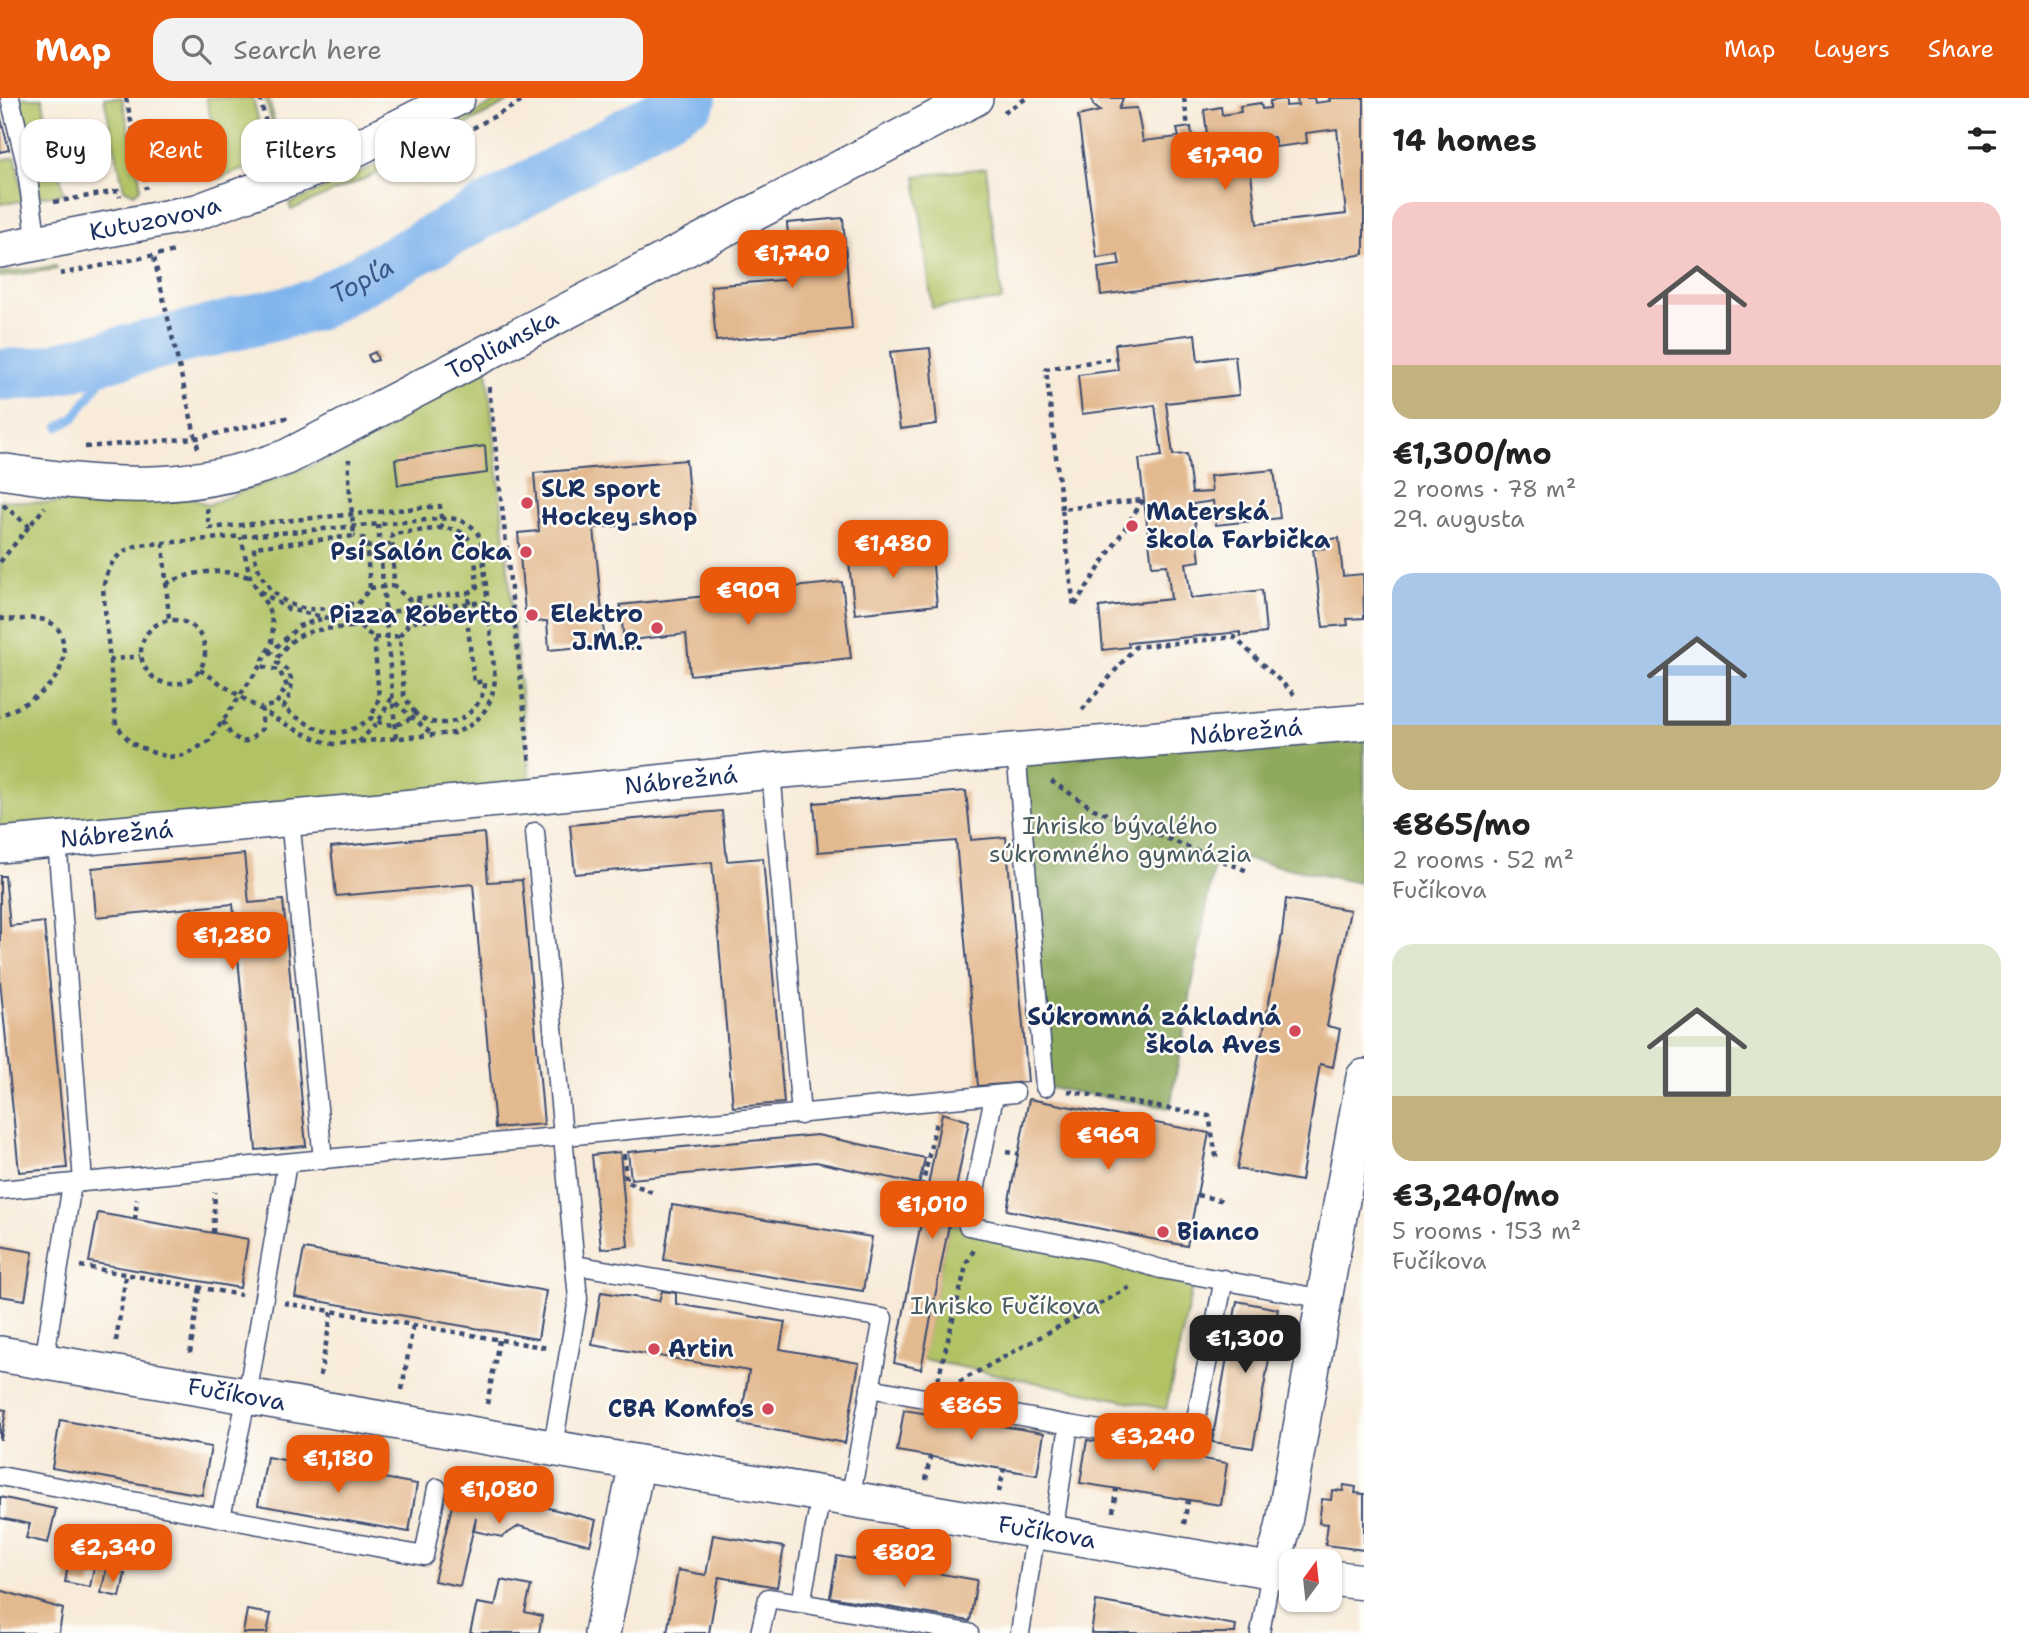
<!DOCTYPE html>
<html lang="en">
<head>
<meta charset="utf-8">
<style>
  :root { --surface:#fff; --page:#f2f2f2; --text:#222; --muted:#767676; --accent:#ea580c }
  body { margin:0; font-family:"Shantell Sans",sans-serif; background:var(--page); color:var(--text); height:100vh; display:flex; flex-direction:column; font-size:26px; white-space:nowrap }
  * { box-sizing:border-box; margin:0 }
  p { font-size:23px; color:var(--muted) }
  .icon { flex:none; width:38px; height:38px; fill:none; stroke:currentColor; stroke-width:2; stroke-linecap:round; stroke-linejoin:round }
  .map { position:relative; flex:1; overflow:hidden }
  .drawer { display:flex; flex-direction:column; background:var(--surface); width:665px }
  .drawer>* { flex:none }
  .top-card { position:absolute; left:21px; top:21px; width:665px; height:63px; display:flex; gap:14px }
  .needle { width:46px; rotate:15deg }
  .buttons { position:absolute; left:1279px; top:1451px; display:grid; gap:14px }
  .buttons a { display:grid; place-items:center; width:63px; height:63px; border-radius:14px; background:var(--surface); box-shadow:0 2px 5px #0004; font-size:35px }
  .price { position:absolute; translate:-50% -60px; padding:0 16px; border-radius:14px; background:var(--accent); color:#fff; font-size:23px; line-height:46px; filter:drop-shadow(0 2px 4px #0008) }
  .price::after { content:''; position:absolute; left:50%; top:42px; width:21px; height:16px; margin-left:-10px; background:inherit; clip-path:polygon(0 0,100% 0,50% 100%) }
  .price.on { background:#222; color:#fff }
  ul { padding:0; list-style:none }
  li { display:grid; align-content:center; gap:14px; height:371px; padding:0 28px }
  li span { display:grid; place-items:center; height:217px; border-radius:21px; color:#555 }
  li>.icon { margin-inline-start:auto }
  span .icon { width:126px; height:126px; fill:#fffc; stroke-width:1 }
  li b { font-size:30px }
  h2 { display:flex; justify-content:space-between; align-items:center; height:84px; padding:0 28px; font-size:30px }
  .tag { padding:0 24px; border-radius:21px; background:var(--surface); box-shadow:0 2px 5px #0004; font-size:24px; line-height:63px }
  .tag.on { background:var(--accent); color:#fff }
  header { display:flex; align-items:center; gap:42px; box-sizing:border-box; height:98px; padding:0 35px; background:var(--accent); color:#fff }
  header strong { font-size:33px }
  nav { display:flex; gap:38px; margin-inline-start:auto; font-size:24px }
  .search { width:490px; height:63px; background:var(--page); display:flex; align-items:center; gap:18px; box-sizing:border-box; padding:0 24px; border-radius:21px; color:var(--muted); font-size:26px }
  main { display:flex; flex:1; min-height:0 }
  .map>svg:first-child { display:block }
</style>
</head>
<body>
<header>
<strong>Map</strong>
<div class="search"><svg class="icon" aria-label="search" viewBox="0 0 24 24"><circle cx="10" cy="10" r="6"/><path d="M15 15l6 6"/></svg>Search here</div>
<nav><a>Map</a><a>Layers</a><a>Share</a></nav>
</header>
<main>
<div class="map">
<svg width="1364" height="1535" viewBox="0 0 1364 1535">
  <rect width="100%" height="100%" fill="#fdfcf7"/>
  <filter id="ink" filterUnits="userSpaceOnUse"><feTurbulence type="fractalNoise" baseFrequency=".0143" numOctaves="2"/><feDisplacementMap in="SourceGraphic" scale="14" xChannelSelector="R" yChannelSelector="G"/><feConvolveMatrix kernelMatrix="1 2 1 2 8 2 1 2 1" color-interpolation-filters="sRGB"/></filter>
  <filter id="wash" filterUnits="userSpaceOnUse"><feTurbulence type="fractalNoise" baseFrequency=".00686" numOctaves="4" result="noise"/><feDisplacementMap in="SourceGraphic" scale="28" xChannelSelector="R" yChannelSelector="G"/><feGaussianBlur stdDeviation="1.57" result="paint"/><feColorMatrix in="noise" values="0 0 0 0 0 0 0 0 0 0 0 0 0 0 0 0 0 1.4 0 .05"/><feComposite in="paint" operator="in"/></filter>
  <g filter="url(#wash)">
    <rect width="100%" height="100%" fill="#f8ebd9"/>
    <!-- green -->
    <g fill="#b2c366" stroke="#667962" stroke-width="2">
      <path d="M18 0H42L64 96 37 99Z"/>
      <path d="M104 0H122L140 82V91L134 96 124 91Z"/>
      <path d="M206 0H253L263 41 264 64 220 80 213 78 211 74 222 70Z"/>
      <path d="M265 0H269L278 41 285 47 281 48 277 44Z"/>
      <path d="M502 0H515L371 78 291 112 289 106 422 46Z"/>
      <path d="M16 59 23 103 0 106V62Z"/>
      <path d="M986 70 1002 202 932 210 916 78Z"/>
      <path d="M56 168 57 171 0 179V175Z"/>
      <path d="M487 271 532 698 0 747V402L46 405 193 400 207 407 349 353 386 333 392 321Z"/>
      <path d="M949 1126 1195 1176 1166 1311 922 1261Z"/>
    </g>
    <!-- forest -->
    <path fill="#8da95b" stroke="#546c5c" stroke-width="2" d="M1364 624V786L1216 755 1170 1010 1045 989 1016 653Z"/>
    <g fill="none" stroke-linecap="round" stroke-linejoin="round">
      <!-- stream -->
      <path stroke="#7eb4ed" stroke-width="9" d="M59 329 74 320 121 254"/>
      <!-- river -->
      <path stroke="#7eb4ed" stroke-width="52" id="s1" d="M0 277 38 275 315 207 691 0"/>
    </g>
    <g id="blocks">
      <!-- building -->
      <g fill="#e3b98f" fill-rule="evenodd">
        <path d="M1092 0H1123L1119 11 1137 10 1143 43 1179 39 1177 31 1191 29 1192 38 1207 36 1204 12 1221 9 1222 17 1241 14 1240 8 1261 5 1262 11 1270 10V3L1286 1V8L1298 7 1297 0H1314L1315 5 1330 3 1329 0H1364V156L1254 177 1101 197 1098 170 1120 167 1118 157 1097 160 1078 18 1100 13 1093 7ZM1337 31 1346 116 1257 126 1247 42 1274 39 1276 49 1307 45 1306 35Z"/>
        <path d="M0 17 9 52 0 54Z"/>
        <path d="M843 120 852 231 716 243 711 188 792 181 787 125Z"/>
        <path d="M1195 236 1198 263 1235 258 1239 297 1166 305 1173 357 1187 356 1192 395 1212 394 1210 378 1274 372 1280 420 1216 427 1213 403 1193 406 1200 463 1186 465 1191 500 1262 492 1266 535 1240 538V534L1128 545 1129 549 1103 552 1099 509 1171 501 1167 467 1152 468 1139 361 1162 358 1155 307 1082 316 1078 277 1118 272 1115 246Z"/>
        <path d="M930 250 937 326 900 331 890 254Z"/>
        <path d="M375 254 378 262 371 264 368 257Z"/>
        <path d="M485 348 487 375 398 387 395 361Z"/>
        <path d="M686 362 691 421 594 430 605 547 549 552 547 523 526 525 518 435 539 433 534 375Z"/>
        <path d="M1339 440 1343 478 1363 476 1364 520 1347 521 1348 527 1323 529 1313 451 1325 450 1324 442Z"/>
        <path d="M931 449 937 507 855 516 848 457Z"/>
        <path d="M842 484 851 560 690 577 686 536 631 542 632 551H625L620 507Z"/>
        <path d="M966 693 971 742 1006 739 1028 984 978 988 956 743 818 754 814 705Z"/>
        <path d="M722 713 727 763 763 760 784 1005 733 1009 712 764 575 776 570 727Z"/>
        <path d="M484 735 488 784 522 782 544 1026 495 1030 473 786 336 798 331 749Z"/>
        <path d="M244 756 249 805 283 802 306 1048 256 1052 233 806 96 819 92 770Z"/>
        <path d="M0 778H5L10 828 44 824 67 1070 19 1074 0 882Z"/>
        <path d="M1286 801 1350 812 1327 928 1340 931 1333 969 1320 966 1301 1083 1237 1071 1282 836Z"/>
        <path d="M1029 1001 1209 1035 1187 1148 1007 1112Z"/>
        <path d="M942 1015 969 1023 921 1271 894 1265Z"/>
        <path d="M817 1037 925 1060 919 1086 816 1064 631 1081 628 1054Z"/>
        <path d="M620 1054 628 1148 601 1151 592 1057Z"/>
        <path d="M672 1107 872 1139 863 1193 664 1162Z"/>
        <path d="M98 1115 248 1141 240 1190 89 1164Z"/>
        <path d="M0 1148 33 1154 25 1202 0 1198Z"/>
        <path d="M304 1151 546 1193 538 1241 295 1199Z"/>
        <path d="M662 1193 676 1195V1206L785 1224 780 1251 859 1265 845 1345 740 1326 749 1273 592 1247 601 1194 659 1203Z"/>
        <path d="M1237 1203 1278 1211 1253 1350 1212 1344Z"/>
        <path d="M0 1311 6 1312 1 1341H0Z"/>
        <path d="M904 1312 1044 1335 1037 1377 897 1353Z"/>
        <path d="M60 1322 211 1349 202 1397 52 1370Z"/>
        <path d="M1087 1342 1227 1365 1221 1407 1080 1385Z"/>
        <path d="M267 1359 417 1386 409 1434 258 1407Z"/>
        <path d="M457 1387 596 1422 590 1447 519 1428 502 1439 474 1433 476 1420 460 1488 434 1483Z"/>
        <path d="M1344 1387 1356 1389 1355 1395 1364 1396V1452L1325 1447 1328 1426 1319 1425 1322 1401 1331 1402 1332 1392 1343 1393Z"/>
        <path d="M0 1399 56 1411 48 1445 26 1440 30 1426 0 1420Z"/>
        <path d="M713 1437 784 1449 777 1489 719 1479 709 1535H667L678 1472 706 1477Z"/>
        <path d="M71 1449 97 1454 90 1489 65 1484Z"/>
        <path d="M837 1458 977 1482 970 1523 830 1499Z"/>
        <path d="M106 1472 125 1476 120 1499 101 1495Z"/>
        <path d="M501 1482 531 1488 525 1514 542 1518 539 1535H470L477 1505 495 1508Z"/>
        <path d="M0 1492 63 1511 59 1535H0Z"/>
        <path d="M1096 1503 1236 1527 1235 1535H1091Z"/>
        <path d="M247 1512 271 1516 267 1535H243Z"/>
      </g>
    </g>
  </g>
  <g filter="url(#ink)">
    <use href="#blocks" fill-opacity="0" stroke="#3c4b70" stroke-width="2"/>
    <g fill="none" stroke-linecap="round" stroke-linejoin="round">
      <!-- lane casing -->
      <g stroke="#3c4b70" stroke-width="21">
        <g id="lane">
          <path d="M10 0 26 66 37 146"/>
          <path d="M1016 653 1045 989"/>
          <path d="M771 673 801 1017"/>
          <path d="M290 720 323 1062"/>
          <path d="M535 734 578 1201 553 1348"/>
          <path d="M57 742 83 1084"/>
          <path d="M994 998 968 1128 1102 1154 1161 1171 1324 1201"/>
          <path d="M0 1092 1015 995"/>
          <path d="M575 1167 883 1220 850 1402"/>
          <path d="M44 1264 72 1086"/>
          <path d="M870 1290 1069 1327"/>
          <path d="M0 1378 424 1458 437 1390"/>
          <path d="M221 1419 247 1298 287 1065"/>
          <path d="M1053 1436 1069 1327 1191 1346 1224 1181"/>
          <path d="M801 1505 969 1535"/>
          <path d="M760 1535 768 1500 801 1505 821 1397"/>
          <path d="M1020 1535 1036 1433"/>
          <path d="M1260 1535 1271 1474"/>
        </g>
      </g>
      <!-- street casing -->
      <g stroke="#3c4b70" stroke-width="38">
        <g id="street">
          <path id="s2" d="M0 152 197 114 319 69 457 0"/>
          <path id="s3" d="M0 373C106 389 184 397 287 359L975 0"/>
          <path id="s4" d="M0 747 532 698 771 673 1364 624"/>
          <path id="s5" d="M0 1256 1292 1476"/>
          <path d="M1271 1474 1283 1430 1364 979"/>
          <path d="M1330 1480 1364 1484"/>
          <path d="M602 1535 637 1365"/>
        </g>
      </g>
      <!-- path -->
      <g stroke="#3c4b70" stroke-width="4.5" stroke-dasharray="5 5" stroke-linecap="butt">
        <path d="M126 0 146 91"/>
        <path d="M260 0 273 54"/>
        <path d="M1184 0 1188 29"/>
        <path d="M1004 14 1027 0"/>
        <path d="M473 30 528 0"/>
        <path d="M395 70 453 41"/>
        <path d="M54 104 118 93 120 99"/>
        <path d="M154 160 198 350"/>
        <path d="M60 176 175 153"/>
        <path d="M489 289 530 667"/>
        <path d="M85 349 197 340 290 319"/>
        <path d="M1143 402 1074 509 1062 411Z"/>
        <path d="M3 407 30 429"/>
        <path d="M207 410 209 430 440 408 442 430C481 431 474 461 477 490L468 495 470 518 467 519 474 585 484 583 485 587C479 621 441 637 415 615 403 630 386 629 371 620 336 647 316 632 283 610 294 593 297 573 275 564 295 530 314 532 350 529L348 506C335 508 321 512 309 511 278 509 254 477 254 449L354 438C352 412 348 387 349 361"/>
        <path d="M1062 411 1046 271 1116 260"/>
        <path d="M378 426 396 641"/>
        <path d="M442 430 392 436 394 488 408 501 468 495"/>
        <path d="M163 445 169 522"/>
        <path d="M366 449 391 446"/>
        <path d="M0 464 45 409"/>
        <path d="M166 486C195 472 218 470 249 479"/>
        <path d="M370 490 394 488"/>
        <path d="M260 493 288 511 327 520 486 504"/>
        <path d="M418 501 421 522"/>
        <path d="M348 506H358L370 490 366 441 354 438"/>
        <path d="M0 520C16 525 34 516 49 524 58 528 62 536 63 545 69 585 30 604 0 618"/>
        <circle cx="173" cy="554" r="32"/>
        <path d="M350 529 360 528 374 540 379 600 371 620"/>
        <path d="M374 540 400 538"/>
        <path d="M269 556 299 528 321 521"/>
        <path d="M109 562 140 558"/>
        <path d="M200 572C235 594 296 639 334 646L454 635C480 626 492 608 495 581L482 447C478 429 467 423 450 420L140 447C116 453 108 467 103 490L116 627 131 645 154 655 169 659 185 657 209 643 260 568 272 544 273 527 268 509 250 479 241 439"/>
        <path d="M1082 612 1135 549 1234 539 1297 599"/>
        <path d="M415 615 404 598 400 538 410 524 467 519"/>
        <path d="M223 623 231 637 243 644 250 642 262 631V610L276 606 287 588 279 572 260 568"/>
        <path d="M359 644 378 624 391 601 433 637"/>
        <path d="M1051 683 1094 711 1250 774"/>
        <path d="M1068 993 1209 1018 1217 1064"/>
        <path d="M1006 1054 1018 1056"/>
        <path d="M624 1056 626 1083 654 1095"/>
        <path d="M1197 1097 1224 1103"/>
        <path d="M904 1113 922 1090 936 1024"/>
        <path d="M135 1122 137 1101"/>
        <path d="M213 1135 215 1094"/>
        <path d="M80 1168 241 1197"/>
        <path d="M284 1205 548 1250"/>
        <path d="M116 1243 126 1177"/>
        <path d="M190 1255 200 1190"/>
        <path d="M320 1278 332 1213"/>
        <path d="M938 1282 967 1164 974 1152"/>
        <path d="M959 1284 1132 1188"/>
        <path d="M402 1292 413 1227"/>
        <path d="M487 1306 499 1242"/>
        <path d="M926 1382 930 1359"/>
        <path d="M999 1394 1004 1371"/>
        <path d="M1113 1414 1116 1391"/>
        <path d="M1184 1426 1188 1403"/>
        <path d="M1296 1509 1319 1511"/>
      </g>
      <!-- lane -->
      <use href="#lane" stroke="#fff" stroke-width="18"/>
      <!-- street -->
      <use href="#street" stroke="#fff" stroke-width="35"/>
    </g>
  </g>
  <!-- markers -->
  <g fill="#d1495b" stroke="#fdfcf7" stroke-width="2.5">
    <circle cx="527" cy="405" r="7"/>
    <circle cx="1132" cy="428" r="7"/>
    <circle cx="526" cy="454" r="7"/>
    <circle cx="532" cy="517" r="7"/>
    <circle cx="657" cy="530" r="7"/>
    <circle cx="1295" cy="933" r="7"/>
    <circle cx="1163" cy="1134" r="7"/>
    <circle cx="654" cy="1251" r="7"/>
    <circle cx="768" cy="1311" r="7"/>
  </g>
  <g text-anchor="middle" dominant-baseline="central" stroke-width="5" stroke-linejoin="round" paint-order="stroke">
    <!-- street labels -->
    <g font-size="24" fill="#1b2f5e" stroke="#fdfcf7">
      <text stroke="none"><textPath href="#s2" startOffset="158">Kutuzovova</textPath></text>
      <text stroke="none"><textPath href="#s3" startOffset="534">Toplianska</textPath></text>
      <text stroke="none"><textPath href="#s4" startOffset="1251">Nábrežná</textPath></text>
      <text stroke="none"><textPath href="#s4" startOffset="684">Nábrežná</textPath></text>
      <text stroke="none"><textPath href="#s4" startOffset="117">Nábrežná</textPath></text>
      <text stroke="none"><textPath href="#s5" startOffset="240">Fučíkova</textPath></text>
      <text stroke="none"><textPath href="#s5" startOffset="1062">Fučíkova</textPath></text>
    </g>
    <!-- poi labels -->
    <g font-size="24" font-weight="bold" fill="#1b2f5e" stroke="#fdfcf7" text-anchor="end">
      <text x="541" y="391" text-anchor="start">SLR sport<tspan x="541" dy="28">Hockey shop</tspan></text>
      <text x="1146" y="414" text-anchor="start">Materská<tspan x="1146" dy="28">škola Farbička</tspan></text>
      <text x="512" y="454">Psí Salón Čoka</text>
      <text x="643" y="516">Elektro<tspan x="643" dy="28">J.M.P.</tspan></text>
      <text x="518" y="517">Pizza Robertto</text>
      <text x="1281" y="919">Súkromná základná<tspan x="1281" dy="28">škola Aves</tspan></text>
      <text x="1177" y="1134" text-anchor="start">Bianco</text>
      <text x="668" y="1251" text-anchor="start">Artin</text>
      <text x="754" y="1311">CBA Komfos</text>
    </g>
    <!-- park labels -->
    <g font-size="24" fill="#485b60" stroke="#fdfcf7">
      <text x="1120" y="728">Ihrisko bývalého<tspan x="1120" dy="28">súkromného gymnázia</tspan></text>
      <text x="1005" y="1208">Ihrisko Fučíkova</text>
    </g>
    <!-- water labels -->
    <g font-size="26" font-style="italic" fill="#395789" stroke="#fdfcf7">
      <text stroke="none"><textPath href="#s1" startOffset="376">Topľa</textPath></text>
    </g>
  </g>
</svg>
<div class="buttons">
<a><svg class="needle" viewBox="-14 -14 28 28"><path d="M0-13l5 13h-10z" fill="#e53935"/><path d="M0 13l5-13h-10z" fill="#767676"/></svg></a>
</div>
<b class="price" style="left:1225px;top:94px">€1,790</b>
<b class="price" style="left:792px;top:192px">€1,740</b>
<b class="price" style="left:893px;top:482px">€1,480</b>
<b class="price" style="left:748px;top:529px">€909</b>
<b class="price" style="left:232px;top:874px">€1,280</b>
<b class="price" style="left:1108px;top:1074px">€969</b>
<b class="price" style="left:932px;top:1143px">€1,010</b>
<b class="price on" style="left:1245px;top:1277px">€1,300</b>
<b class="price" style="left:971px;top:1344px">€865</b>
<b class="price" style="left:1153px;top:1375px">€3,240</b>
<b class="price" style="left:338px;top:1397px">€1,180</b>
<b class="price" style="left:499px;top:1428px">€1,080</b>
<b class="price" style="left:113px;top:1486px">€2,340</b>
<b class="price" style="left:904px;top:1491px">€802</b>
<div class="top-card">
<a class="tag">Buy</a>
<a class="tag on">Rent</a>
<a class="tag">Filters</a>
<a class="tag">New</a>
</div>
</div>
<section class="drawer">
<h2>14 homes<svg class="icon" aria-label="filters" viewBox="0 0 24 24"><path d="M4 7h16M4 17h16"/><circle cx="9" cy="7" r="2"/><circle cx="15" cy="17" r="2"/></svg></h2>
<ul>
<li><span style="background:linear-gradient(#f6c9c9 75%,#c2b280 0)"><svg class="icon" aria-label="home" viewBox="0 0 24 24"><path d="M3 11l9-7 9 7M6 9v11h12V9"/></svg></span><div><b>€1,300/mo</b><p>2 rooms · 78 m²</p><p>29. augusta</p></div></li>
<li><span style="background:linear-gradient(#a9c7e8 70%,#c2b280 0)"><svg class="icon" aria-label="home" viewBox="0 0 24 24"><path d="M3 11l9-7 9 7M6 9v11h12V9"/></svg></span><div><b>€865/mo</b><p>2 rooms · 52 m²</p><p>Fučíkova</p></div></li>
<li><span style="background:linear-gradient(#dfe7d0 70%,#c2b280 0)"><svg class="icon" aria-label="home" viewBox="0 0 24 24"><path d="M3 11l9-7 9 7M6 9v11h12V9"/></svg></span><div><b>€3,240/mo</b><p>5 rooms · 153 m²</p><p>Fučíkova</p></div></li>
</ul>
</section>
</main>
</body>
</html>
